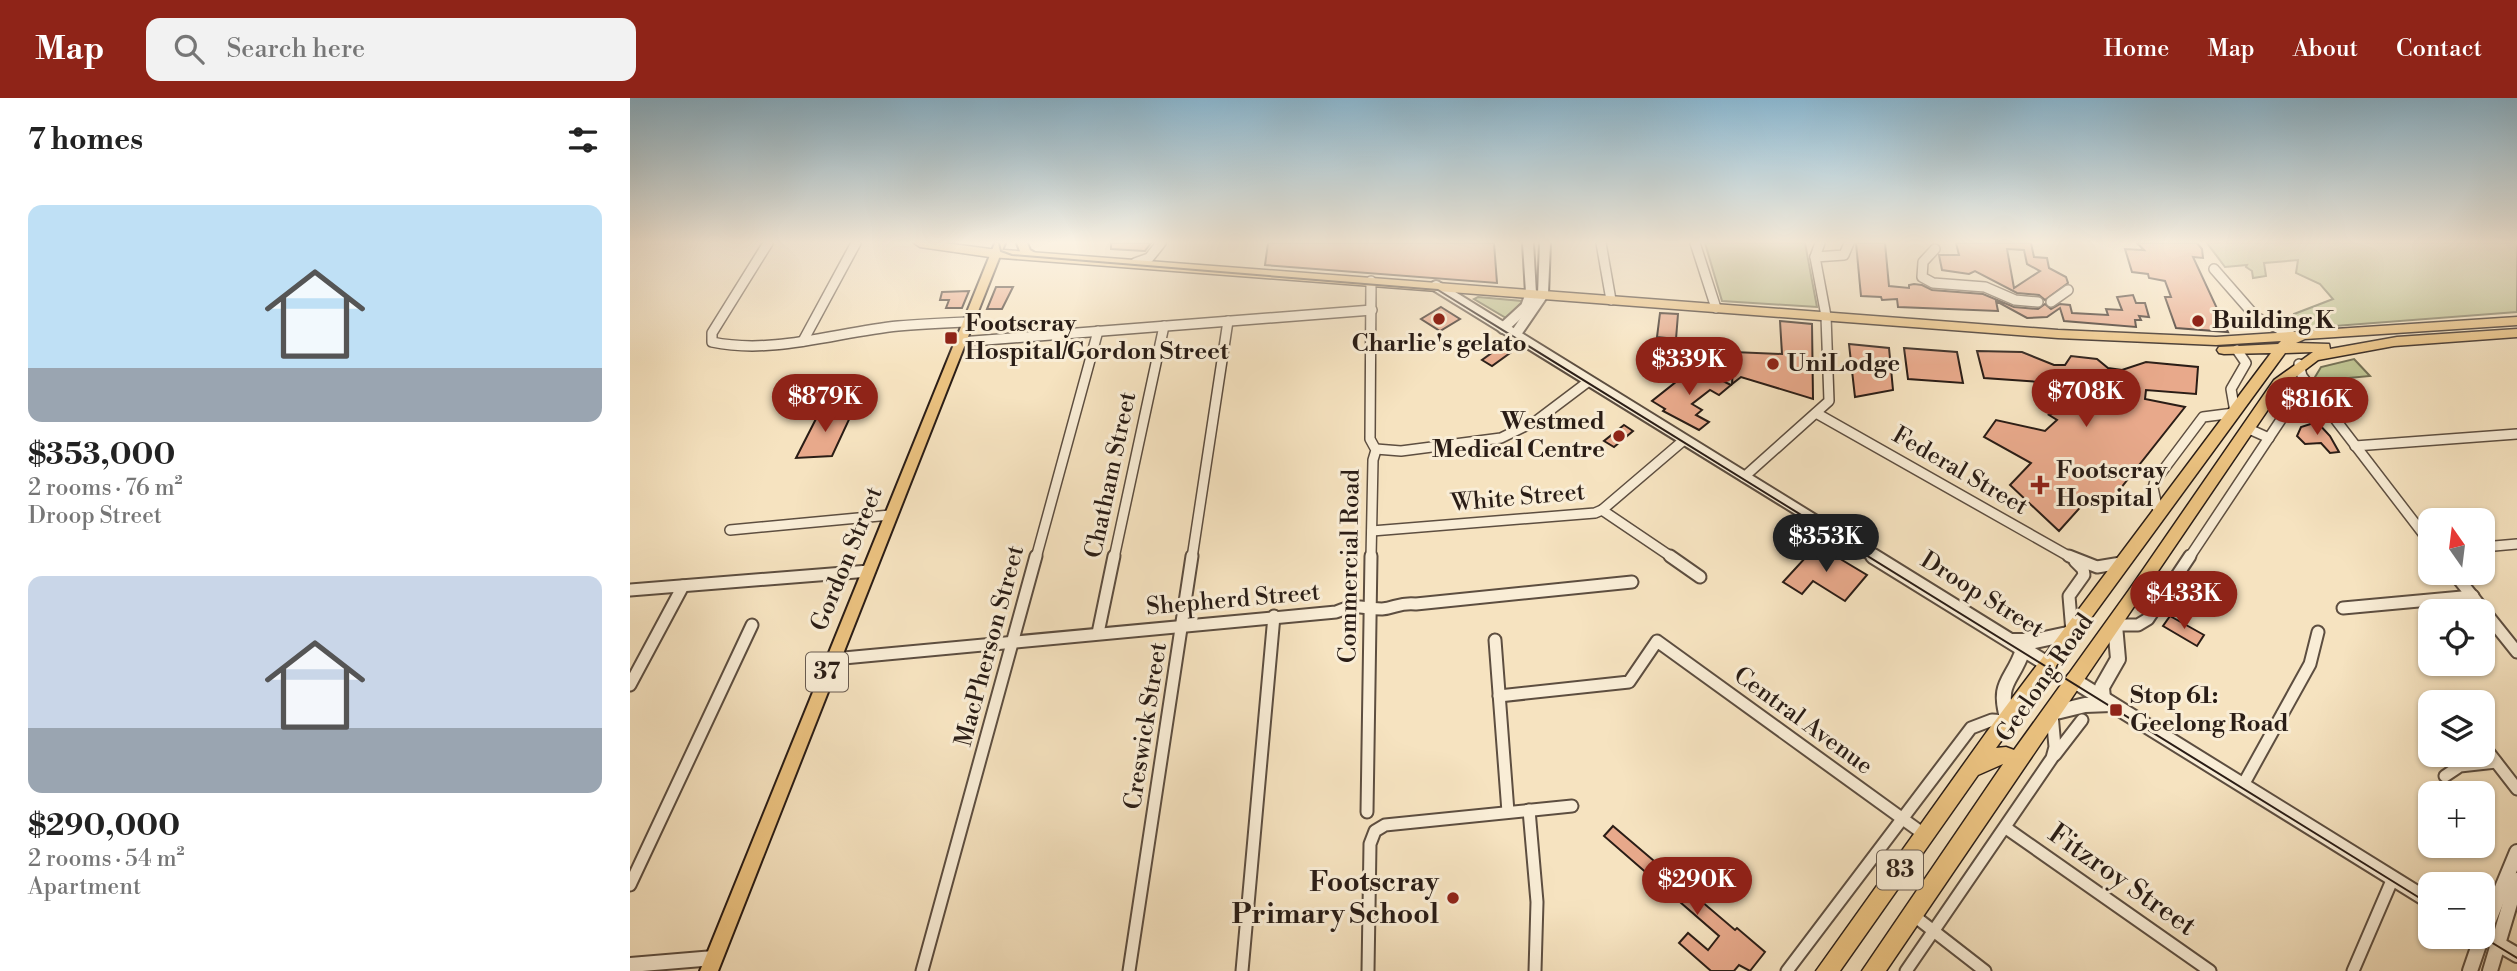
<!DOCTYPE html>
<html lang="en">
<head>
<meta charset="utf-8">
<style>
  :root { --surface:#fff; --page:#f2f2f2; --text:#222; --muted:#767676; --accent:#8f2418 }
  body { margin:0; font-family:"Libre Bodoni",serif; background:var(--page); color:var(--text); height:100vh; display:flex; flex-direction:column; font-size:26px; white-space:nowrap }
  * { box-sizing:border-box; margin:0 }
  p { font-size:23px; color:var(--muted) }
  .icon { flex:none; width:38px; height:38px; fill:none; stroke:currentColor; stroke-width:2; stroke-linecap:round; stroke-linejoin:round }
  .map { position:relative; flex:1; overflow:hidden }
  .sheet { display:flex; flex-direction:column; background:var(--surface); width:630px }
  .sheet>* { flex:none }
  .needle { width:46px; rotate:346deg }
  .controls { position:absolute; left:1788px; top:410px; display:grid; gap:14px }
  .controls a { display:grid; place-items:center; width:77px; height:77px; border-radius:14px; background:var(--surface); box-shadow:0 2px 5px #0004; font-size:35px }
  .price { position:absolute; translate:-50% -60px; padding:0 16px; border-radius:24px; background:var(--accent); color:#fff; font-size:23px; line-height:46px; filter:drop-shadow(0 2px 4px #0008) }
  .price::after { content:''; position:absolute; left:50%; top:42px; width:21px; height:16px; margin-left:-10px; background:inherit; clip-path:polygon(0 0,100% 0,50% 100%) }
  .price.active { background:#222; color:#fff }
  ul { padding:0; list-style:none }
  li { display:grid; align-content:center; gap:14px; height:371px; padding:0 28px }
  li span { display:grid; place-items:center; height:217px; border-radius:14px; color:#555 }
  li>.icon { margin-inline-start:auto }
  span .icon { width:126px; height:126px; fill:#fffc; stroke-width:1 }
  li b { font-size:30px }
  h2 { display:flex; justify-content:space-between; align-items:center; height:84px; padding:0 28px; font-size:30px }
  header { display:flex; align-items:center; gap:42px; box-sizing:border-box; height:98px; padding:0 35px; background:var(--accent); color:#fff }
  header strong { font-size:33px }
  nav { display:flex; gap:38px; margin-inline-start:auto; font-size:24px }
  .search { width:490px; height:63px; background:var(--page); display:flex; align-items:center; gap:18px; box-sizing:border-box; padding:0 24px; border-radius:14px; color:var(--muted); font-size:26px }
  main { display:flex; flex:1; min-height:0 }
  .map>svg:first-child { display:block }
</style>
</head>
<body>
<header>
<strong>Map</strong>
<div class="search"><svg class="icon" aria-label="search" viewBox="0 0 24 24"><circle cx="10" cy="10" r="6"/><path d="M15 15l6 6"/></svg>Search here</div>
<nav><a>Home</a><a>Map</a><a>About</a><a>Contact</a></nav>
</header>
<main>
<section class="sheet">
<h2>7 homes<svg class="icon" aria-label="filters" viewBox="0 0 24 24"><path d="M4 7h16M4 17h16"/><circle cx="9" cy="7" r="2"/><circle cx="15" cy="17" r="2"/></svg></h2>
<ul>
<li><span style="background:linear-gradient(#bfe0f5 75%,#9aa5b1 0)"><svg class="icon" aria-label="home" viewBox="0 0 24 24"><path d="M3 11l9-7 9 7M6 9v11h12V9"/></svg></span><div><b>$353,000</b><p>2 rooms · 76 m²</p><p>Droop Street</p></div></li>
<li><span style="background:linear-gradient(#c9d6e8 70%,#9aa5b1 0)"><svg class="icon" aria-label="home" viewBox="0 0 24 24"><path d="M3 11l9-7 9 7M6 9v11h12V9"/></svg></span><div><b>$290,000</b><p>2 rooms · 54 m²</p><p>Apartment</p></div></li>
</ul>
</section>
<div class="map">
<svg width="1887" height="873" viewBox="0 0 1887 873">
  <rect width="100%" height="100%" fill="#f6e3c0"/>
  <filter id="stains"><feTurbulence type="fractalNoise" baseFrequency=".00286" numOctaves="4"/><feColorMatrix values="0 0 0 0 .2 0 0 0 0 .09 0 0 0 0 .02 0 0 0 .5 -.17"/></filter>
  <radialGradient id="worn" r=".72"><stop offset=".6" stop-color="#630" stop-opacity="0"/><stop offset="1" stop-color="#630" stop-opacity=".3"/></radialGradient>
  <!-- green -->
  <g fill="#bec391" stroke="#747054" stroke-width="2">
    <path d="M1075 145H1175L1187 209 1092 203Z"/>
    <path d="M1577 145H1887V214L1666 231 1664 216 1703 201 1690 186 1666 175 1668 162 1634 165 1636 178 1623 180 1622 173 1616 169 1617 167 1595 169Z"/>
    <path d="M848 199 892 203V204L876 220 844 201Z"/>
    <path d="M1724 261 1740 278 1687 283 1685 279 1691 269Z"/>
  </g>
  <!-- building -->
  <g fill="#e8a98b" stroke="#2a1d16" stroke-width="2" fill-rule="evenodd">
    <path d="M481 145H521L515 153 481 151Z"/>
    <path d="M638 145H864L867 185 635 167Z"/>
    <path d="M1226 145H1255L1259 188 1279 190V187L1284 186 1292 187 1302 192 1353 196 1384 209 1408 211 1415 206 1421 211 1430 206 1440 207 1442 215 1478 217 1476 211 1492 212 1487 199 1503 197 1506 205H1515L1519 219 1509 218 1511 222H1505L1506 229 1434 223 1430 210 1417 219 1397 220 1366 203 1368 213 1268 209 1267 201 1252 202 1251 199 1231 198Z"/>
    <path d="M1326 145H1401L1404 159 1417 160 1419 170 1436 179 1438 185 1415 202 1409 197 1387 195 1345 173 1339 176 1312 172 1309 157H1329ZM1377 151 1394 152 1397 166 1410 173 1384 190Z"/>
    <path d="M1507 145H1567L1572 151 1573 160 1563 159 1598 234 1546 230 1535 199H1541L1535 183 1519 180 1518 176 1502 174 1495 151 1514 152Z"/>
    <path d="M366 189H383L372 211H357Z"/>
    <path d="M339 193 332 210H316L319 202H310L312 194Z"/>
    <path d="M811 209 830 221 810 233 791 221Z"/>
    <path d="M1030 215 1048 216 1046 241 1027 239Z"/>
    <path d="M1150 223 1182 226 1183 301 1111 279 1102 286 1104 254 1152 256Z"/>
    <path d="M1219 246 1259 250 1263 292 1225 299Z"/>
    <path d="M870 249 880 255 862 268 852 262Z"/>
    <path d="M1274 250 1327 254 1333 285 1278 281Z"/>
    <path d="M1347 253 1392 254 1424 267H1435L1441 258 1467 261 1478 270 1492 272 1516 264 1568 269 1566 296 1516 292 1515 301 1555 309 1475 410 1455 404 1429 433 1380 387 1401 365 1354 339 1366 322 1415 333 1427 322 1419 317 1481 289 1354 280Z"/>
    <path d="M1061 272 1074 279 1079 276 1101 287 1089 297 1080 292 1062 306 1072 312 1066 317 1079 324 1069 332 1033 313 1035 311 1022 303Z"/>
    <path d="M200 310 198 315 223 313 202 358 166 360 191 311Z"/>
    <path d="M1687 324 1700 338 1709 354 1700 355 1691 345 1675 346 1667 338 1671 329Z"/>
    <path d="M994 327 1003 333 984 349 974 343Z"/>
    <path d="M1187 447 1237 477 1215 503 1183 483 1172 496 1153 484Z"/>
    <path d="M1540 518 1574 537 1567 548 1533 528Z"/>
    <path d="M983 728 1105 832 1107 830 1135 854 1120 873 1109 867 1104 873H1081L1049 845 1058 835 1078 852 1089 838 974 738Z"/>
  </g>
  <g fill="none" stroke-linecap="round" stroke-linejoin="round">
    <!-- minor-far1 casing -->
    <g stroke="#5d4e40" stroke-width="12">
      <g id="minor-far1">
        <path d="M138 145 82 235V244C144 257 207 234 268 228 291 226 315 225 338 224"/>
        <path d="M971 145 981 202"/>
        <path d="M1065 145 1086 210"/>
        <path d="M1305 151 1293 164 1292 179 1303 185 1355 189 1385 202 1408 204"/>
        <path d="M1185 159 1214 157 1219 145"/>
        <path d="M505 165 519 160 531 145"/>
        <path d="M1584 171 1626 219 1661 237"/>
        <path d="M741 183 740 341 746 352 743 362 741 460"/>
        <path d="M1421 204 1438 192"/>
        <path d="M173 243 226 145"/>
        <path d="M330 244 742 212"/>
        <path d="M1669 266 1672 278 1801 446"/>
        <path d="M1666 301 1681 303 1695 314"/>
        <path d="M1605 314 1601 291 1616 265 1607 252"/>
        <path d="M1186 315 1442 460"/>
        <path d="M1619 331 1639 340"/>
        <path d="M1725 348 1887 336"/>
        <path d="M746 351 771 353 871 340 906 323 959 283"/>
        <path d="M1114 379 1199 303 1196 218 1185 159 1190 145"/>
        <path d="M972 412 1043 460"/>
        <path d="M1529 417 1523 390 1525 383 1573 319 1604 315"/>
        <path d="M100 432 260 417"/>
        <path d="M742 433 965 415 972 412 1054 342"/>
        <path d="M1853 449 1887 446"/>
        <path d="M406 460 468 233"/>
        <path d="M484 460 534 228"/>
        <path d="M562 460 598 223"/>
        <path d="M1559 460 1676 284"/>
      </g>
    </g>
    <!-- minor casing -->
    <g stroke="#5d4e40" stroke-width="15">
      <g id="minor">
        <path d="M1040 458 1070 479"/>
        <path d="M1439 458 1467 469 1491 465"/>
        <path d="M1823 474 1887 554"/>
        <path d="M0 492 239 473"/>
        <path d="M1713 510 1843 498"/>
        <path d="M1485 527H1508L1518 521 1560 458"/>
        <path d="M1442 534 1439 498 1454 477 1453 471 1445 463"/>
        <path d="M468 535 484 458"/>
        <path d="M865 542 878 714"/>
        <path d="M203 561 706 514C731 504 729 511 752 511 765 510 770 504 786 506L1002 484"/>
        <path d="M0 587 53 488"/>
        <path d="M869 598 999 584 1027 543 1295 737"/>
        <path d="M1853 647 1887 691"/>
        <path d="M1425 657 1452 622"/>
        <path d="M1815 678 1830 668 1866 664"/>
        <path d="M1613 687 1680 566 1688 534"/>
        <path d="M899 712 907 804 905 873"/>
        <path d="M737 714 741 458"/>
        <path d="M1376 730 1580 873"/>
        <path d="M0 787 122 527"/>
        <path d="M1283 817 1355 873"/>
        <path d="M292 873 406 458"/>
        <path d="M499 873 562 458"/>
        <path d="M612 873 644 518"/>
        <path d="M738 873 740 746 745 733 755 727 942 708"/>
        <path d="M1157 873 1341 630 1362 622 1377 623"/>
        <path d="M1276 873 1422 660 1425 649 1422 616"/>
        <path d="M1723 873 1763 780"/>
      </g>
    </g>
    <!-- tertiary-far1 casing -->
    <g stroke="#5d4e40" stroke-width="14">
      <g id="tertiary-far1">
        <path d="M806 188 1246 460"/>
        <path d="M873 230 896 209 901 195"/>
        <path d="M885 237 913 196"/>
      </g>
    </g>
    <!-- tertiary casing -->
    <g stroke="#5d4e40" stroke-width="18">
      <g id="tertiary">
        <path d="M1243 458 1419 567"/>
        <path d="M1381 543H1405L1442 535"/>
        <path d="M1443 582 1801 804"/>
        <path d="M1473 601 1472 589 1488 561 1485 527"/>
        <path d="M1422 615 1455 607 1481 606"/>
        <path d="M1378 623C1366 583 1382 585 1393 552"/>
        <path d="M1853 836 1887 754"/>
        <path d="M1863 843 1887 857"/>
        <path d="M0 867 84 860"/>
        <path d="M1840 873 1852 838"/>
        <path d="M1860 873 1887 782"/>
      </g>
    </g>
    <!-- secondary casing -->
    <g stroke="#2a1d16" stroke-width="14">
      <g id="secondary">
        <path d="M898 145 901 195"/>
        <path d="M913 196 915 145"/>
      </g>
    </g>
    <!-- primary casing -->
    <g stroke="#2a1d16" stroke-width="4">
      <g id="primary">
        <path d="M365 145H375L88 873H70Z"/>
        <path d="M387 145H397L400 152 410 158 405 161 391 156Z"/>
      </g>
    </g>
    <!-- trunk casing -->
    <g stroke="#2a1d16" stroke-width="3">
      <path id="trunk" d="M284 145H315L360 151 1428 232 1586 239 1887 219V227L1675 241 1666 245 1699 246 1700 251 1767 239 1887 231V239L1764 248 1688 262 1654 288 1256 873H1232L1373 666 1348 677 1210 873H1186L1356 635 1641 255 1594 256 1589 255 1587 252 1589 249 1648 246 1651 243 1586 247 1428 240 360 159 290 149ZM1683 254 1644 282 1499 492 1384 652 1376 649 1366 650 1655 255Z"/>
    </g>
    <!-- minor-far1 -->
    <use href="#minor-far1" stroke="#f9edd6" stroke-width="9"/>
    <!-- minor -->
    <use href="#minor" stroke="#f9edd6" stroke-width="11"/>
    <!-- tertiary-far1 -->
    <use href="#tertiary-far1" stroke="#f9edd6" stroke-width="10"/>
    <!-- tertiary -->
    <use href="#tertiary" stroke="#f9edd6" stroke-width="14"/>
    <!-- secondary -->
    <use href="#secondary" stroke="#f9edd6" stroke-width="10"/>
    <!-- primary -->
    <use href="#primary" fill="#ebc280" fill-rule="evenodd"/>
    <!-- trunk -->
    <use href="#trunk" fill="#ebc280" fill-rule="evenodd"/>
    <!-- tram -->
    <g stroke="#2a1d16" stroke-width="2">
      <path d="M369 145 371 153 382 157 808 192 1801 807"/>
      <path d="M1851 838 1887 860"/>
    </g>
  </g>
  <!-- sky -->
  <linearGradient id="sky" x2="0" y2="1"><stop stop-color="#8ab8d2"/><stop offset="0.54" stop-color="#fbf2e3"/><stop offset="1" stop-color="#fbf2e3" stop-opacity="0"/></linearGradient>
  <rect width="1887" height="267" fill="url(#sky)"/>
  <!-- markers -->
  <g fill="#8f2418" stroke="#f9edd6" stroke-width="2.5">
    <circle cx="809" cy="221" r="7"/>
    <circle cx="1568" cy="223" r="7"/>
    <rect x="314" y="233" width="14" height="14" rx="3.5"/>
    <circle cx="1143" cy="266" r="7"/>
    <circle cx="989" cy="338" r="7"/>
    <path d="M1406.5 376.5h7v7h7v7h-7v7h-7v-7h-7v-7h7z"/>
    <rect x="1479" y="605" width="14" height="14" rx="3.5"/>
    <circle cx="823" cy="800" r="7"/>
  </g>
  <g text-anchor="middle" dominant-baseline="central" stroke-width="6" stroke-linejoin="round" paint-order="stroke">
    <!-- shield labels -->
    <g fill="#f9edd6" stroke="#685b50" stroke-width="2">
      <rect x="176" y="554.5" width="42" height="39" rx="5"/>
      <rect x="1247" y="752.5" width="46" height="39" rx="5"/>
    </g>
    <g font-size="23" font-weight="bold" fill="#2a1d16">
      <text x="197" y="574">37</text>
      <text x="1270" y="772">83</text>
    </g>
    <!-- poi labels -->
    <g font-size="24" font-weight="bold" fill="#2a1d16" stroke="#f9edd6" text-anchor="start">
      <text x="1582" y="223">Building K</text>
      <text x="335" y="226">Footscray<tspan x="335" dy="28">Hospital/Gordon Street</tspan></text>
      <text x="809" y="246" text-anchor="middle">Charlie's gelato</text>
      <text x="1157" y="266">UniLodge</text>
      <text x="975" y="324" text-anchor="end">Westmed<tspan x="975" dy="28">Medical Centre</tspan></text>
      <text x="1426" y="373">Footscray<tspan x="1426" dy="28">Hospital</tspan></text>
      <text x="1500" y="598">Stop 61:<tspan x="1500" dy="28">Geelong Road</tspan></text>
    </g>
    <!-- street labels -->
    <g font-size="24" fill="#2a1d16" stroke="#f9edd6">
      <text transform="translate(1330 373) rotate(30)">Federal Street</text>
      <text transform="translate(481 377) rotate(-78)">Chatham Street</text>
      <text transform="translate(888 400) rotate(-5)">White Street</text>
      <text transform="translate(217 461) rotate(-68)">Gordon Street</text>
      <text transform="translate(720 468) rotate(-89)">Commercial Road</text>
      <text transform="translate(1352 497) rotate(32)">Droop Street</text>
      <text transform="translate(603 502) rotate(-5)">Shepherd Street</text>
      <text transform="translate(360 548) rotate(-75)">MacPherson Street</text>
      <text transform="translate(1415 580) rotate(-55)">Geelong Road</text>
      <text transform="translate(1173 623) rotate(36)">Central Avenue</text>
      <text transform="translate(516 628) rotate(-81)">Creswick Street</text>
    </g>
    <!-- near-street labels -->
    <g font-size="28" fill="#2a1d16" stroke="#f9edd6">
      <text transform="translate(1492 782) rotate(35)">Fitzroy Street</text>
    </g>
    <!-- near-poi labels -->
    <g font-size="28" font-weight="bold" fill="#2a1d16" stroke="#f9edd6" text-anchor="end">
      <text x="809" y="784">Footscray<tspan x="809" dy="32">Primary School</tspan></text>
    </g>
  </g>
  <rect width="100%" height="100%" filter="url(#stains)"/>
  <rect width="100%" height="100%" fill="url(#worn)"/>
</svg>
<div class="controls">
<a><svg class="needle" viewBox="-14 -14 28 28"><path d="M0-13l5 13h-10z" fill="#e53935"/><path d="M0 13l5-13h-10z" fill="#767676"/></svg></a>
<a><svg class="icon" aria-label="locate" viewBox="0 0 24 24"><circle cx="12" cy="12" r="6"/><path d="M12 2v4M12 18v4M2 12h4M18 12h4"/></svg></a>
<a><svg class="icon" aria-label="layers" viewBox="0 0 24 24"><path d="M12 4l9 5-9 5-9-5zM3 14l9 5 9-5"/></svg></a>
<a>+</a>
<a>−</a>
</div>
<b class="price" style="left:1059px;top:299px">$339K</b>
<b class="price" style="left:1456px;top:331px">$708K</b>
<b class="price" style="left:195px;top:336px">$879K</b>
<b class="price" style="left:1687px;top:339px">$816K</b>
<b class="price active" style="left:1196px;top:476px">$353K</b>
<b class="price" style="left:1554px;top:533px">$433K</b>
<b class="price" style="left:1067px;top:819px">$290K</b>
</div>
</main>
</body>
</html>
